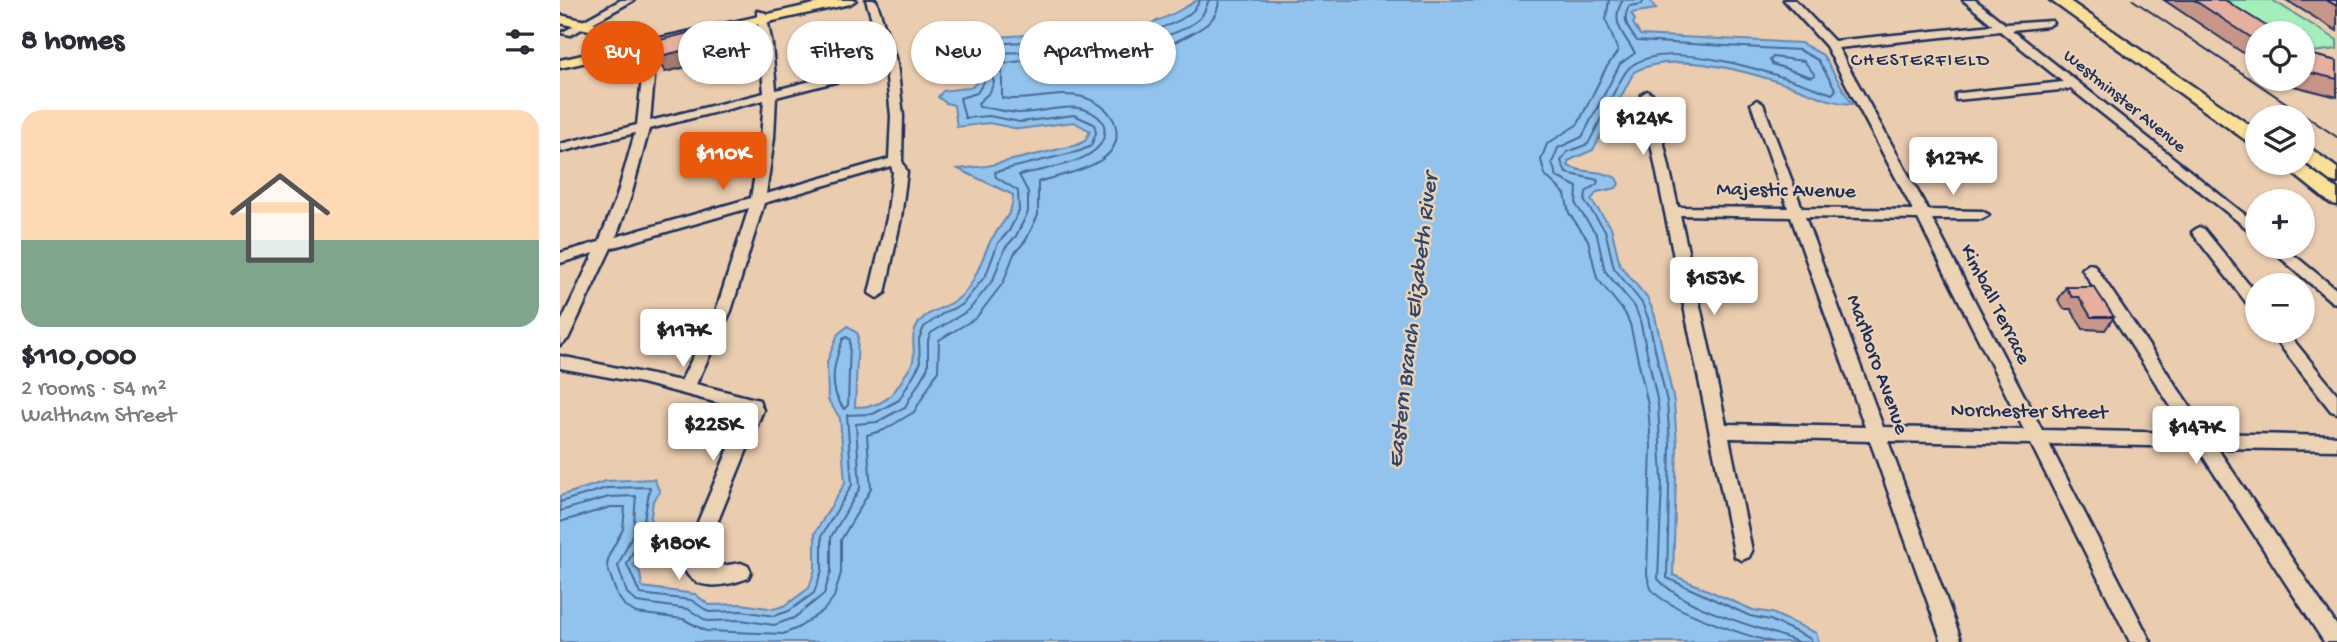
<!DOCTYPE html>
<html lang="en">
<head>
<meta charset="utf-8">
<style>
  :root { --surface:#fff; --page:#f2f2f3; --text:#2b2b33; --muted:#7c7c81; --line:#e1e1e2; --accent:#ea580c }
  body { margin:0; font-family:"Gochi Hand",sans-serif; background:var(--page); color:var(--text); height:100vh; display:flex; flex-direction:column; font-size:26px; white-space:nowrap }
  * { box-sizing:border-box; margin:0 }
  p { font-size:23px; color:var(--muted) }
  .icon { flex:none; width:38px; height:38px; fill:none; stroke:currentColor; stroke-width:2; stroke-linecap:round; stroke-linejoin:round }
  .map { position:relative; flex:1; overflow:hidden }
  .drawer { display:flex; flex-direction:column; background:var(--surface); width:560px }
  .drawer>* { flex:none }
  .hud { position:absolute; left:21px; top:21px; width:665px; height:63px; display:flex; gap:14px }
  .tools { position:absolute; left:1685px; top:21px; display:grid; gap:14px }
  .tools a { display:grid; place-items:center; width:70px; height:70px; border-radius:50%; background:var(--surface); box-shadow:0 2px 5px #0004; font-size:35px }
  .price { position:absolute; translate:-50% -60px; padding:0 16px; border-radius:7px; background:#fff; color:#222; font-size:23px; line-height:46px; filter:drop-shadow(0 2px 4px #0008) }
  .price::after { content:''; position:absolute; left:50%; top:42px; width:21px; height:16px; margin-left:-10px; background:inherit; clip-path:polygon(0 0,100% 0,50% 100%) }
  .price.selected { background:var(--accent); color:#fff }
  ul { padding:0; list-style:none }
  li { display:grid; align-content:center; gap:14px; height:371px; padding:0 21px }
  li+li { border-top:2px solid var(--line) }
  li span { display:grid; place-items:center; height:217px; border-radius:21px; color:#555 }
  li>.icon { margin-inline-start:auto }
  span .icon { width:126px; height:126px; fill:#fffc; stroke-width:1 }
  li b { font-size:30px }
  h2 { display:flex; justify-content:space-between; align-items:center; height:84px; padding:0 21px; font-size:30px }
  .pill { padding:0 24px; border-radius:32px; background:var(--surface); box-shadow:0 2px 5px #0004; font-size:24px; line-height:63px }
  .pill.selected { background:var(--accent); color:#fff }
  main { display:flex; flex:1; min-height:0 }
  .map>svg:first-child { display:block }
</style>
</head>
<body>
<main>
<section class="drawer">
<h2>8 homes<svg class="icon" aria-label="filters" viewBox="0 0 24 24"><path d="M4 7h16M4 17h16"/><circle cx="9" cy="7" r="2"/><circle cx="15" cy="17" r="2"/></svg></h2>
<ul>
<li><span style="background:linear-gradient(#ffd9b3 60%,#7fa58c 0)"><svg class="icon" aria-label="home" viewBox="0 0 24 24"><path d="M3 11l9-7 9 7M6 9v11h12V9"/></svg></span><div><b>$110,000</b><p>2 rooms · 54 m²</p><p>Waltham Street</p></div></li>
</ul>
</section>
<div class="map">
<svg width="1777" height="642" viewBox="0 0 1777 642">
  <rect width="100%" height="100%" fill="#eaccaf"/>
  <filter id="ink" filterUnits="userSpaceOnUse"><feTurbulence type="fractalNoise" baseFrequency=".0143" numOctaves="2"/><feDisplacementMap in="SourceGraphic" scale="14" xChannelSelector="R" yChannelSelector="G"/><feConvolveMatrix kernelMatrix="1 2 1 2 8 2 1 2 1" color-interpolation-filters="sRGB"/></filter>
  <g filter="url(#ink)">
    <!-- green -->
    <path fill="#a4eebc" stroke="#608e8d" stroke-width="2" d="M1659 0H1712L1777 40V49L1743 53V33H1710Z"/>
    <!-- water -->
    <path fill="#91c3ed" stroke="#6288b4" stroke-width="2" d="M637 0H1090L1096 9 1071 13 1075 20 1073 23 1080 35 1241 43 1263 55 1292 104C1271 103 1255 95 1236 88 1194 73 1115 49 1074 72L1033 150 1008 161V166C1023 174 1041 169 1056 178L1059 184 1056 188 1037 192 1031 200 1051 227 1060 265 1088 299 1095 316 1114 402 1117 445 1113 575 1193 610 1212 613 1256 633 1259 642H0V496L46 481 94 479 100 492 93 501 88 538 73 565 80 572 82 587 135 594 149 605 182 604 214 609 226 605 249 588 255 569V533L285 483 280 418 268 400 267 362 278 334 288 326 298 334 295 407C323 407 332 398 345 375 348 371 352 365 353 361 356 347 349 337 358 324 367 310 387 308 399 298 416 283 420 262 430 242 439 225 453 216 453 195L398 169 427 166 517 145 525 141 530 131 514 122 459 129 429 123 397 127 394 105 386 103 378 97 383 91 412 87 418 81 417 76 390 71 388 56C422 27 507 37 552 32 583 29 611 17 637 0Z"/>
    <g fill="none" stroke-linecap="round" stroke-linejoin="round">
      <!-- shore -->
      <g stroke="#4a6a97" stroke-width="2">
        <path d="M1049 0 1046 20 1058 51 1046 68 1018 124 987 144 981 160 985 175 1005 194 1009 213 1028 240 1037 278 1065 313 1070 324 1088 405 1091 446 1087 574C1088 579 1089 585 1092 590 1106 609 1187 636 1212 642"/>
        <path d="M1063 0C1049 21 1064 35 1075 53L1060 64 1022 137 998 148 992 163 997 177 1017 187 1016 205 1037 235 1045 271 1075 307 1080 320 1098 404 1102 481 1098 579C1129 612 1196 625 1238 642"/>
        <path d="M1084 0 1082 4 1069 6C1061 20 1069 30 1077 41L1239 50 1258 60 1276 90 1272 94C1230 79 1107 33 1069 68 1060 76 1036 130 1028 144L1007 152 1001 161 1006 173 1038 180 1037 184 1026 192 1025 202 1045 230 1054 268 1082 303 1088 318 1107 402 1110 445 1107 578 1190 616 1210 620 1249 638 1252 642"/>
        <path d="M1213 57 1244 61 1255 75 1251 77 1212 64 1210 60Z"/>
        <path d="M287 337 290 340 288 405 284 409C267 388 274 362 283 339Z"/>
        <path d="M0 502 47 488 90 487 81 536 67 564 80 594 131 600 149 612 182 611 214 616 229 611 254 593 262 570V535L292 485 287 415 313 414 339 400 360 364 359 339 364 327 385 312 402 305 426 275 438 243 449 231 459 211 458 191 436 177 435 172 520 151 531 146 536 133 534 124 514 115 460 122 429 116 405 118 400 98 417 93 425 80 421 70 397 65 396 58C409 53 423 46 437 44 480 38 622 47 640 0"/>
        <path d="M0 511 49 497 76 496 73 533 58 566 67 593 77 602 128 609 147 621 181 620 214 625 234 618 264 594 271 571V537L300 488 296 424 317 422 345 407 368 367V340L371 333 409 310 433 280 445 248 456 236 468 212V192L459 175C485 168 556 162 543 122 522 95 486 114 458 113 445 112 432 108 419 107L418 103 430 92 434 82 425 58 436 53C488 51 599 53 639 19 644 15 646 6 649 0"/>
        <path d="M0 522 51 507H65L63 529 49 555 47 566 57 595 65 606 76 613 123 619 146 631 223 634 238 628 264 610 274 597 281 573V540L311 489 307 435 324 430 354 412 378 371 379 340 416 318 443 283 454 254 466 240 478 215V182C503 174 568 166 555 124 551 110 536 101 523 97 496 90 469 103 442 98V64C469 58 496 60 524 60 560 60 597 52 629 35 645 27 658 19 659 0"/>
      </g>
      <!-- minor casing -->
      <g stroke="#1b2f5e" stroke-width="5">
        <g id="minor">
          <path d="M61 0H74L11 35 1 33Z"/>
          <path d="M306 0H316L337 64 343 116 342 161 347 172 341 218 325 293 317 298 309 293 327 218 333 172 331 166 204 203 171 311 136 384 199 400 203 410 142 560 149 568 181 563 188 566 191 572 188 578C165 587 127 594 122 560L185 410 82 383 0 368V356L121 381 156 311 189 208 51 248 8 339 0 345V324L34 253 0 263V253L39 242 57 196 75 133 0 152V144L77 125 82 78 78 46 88 48 94 78 90 121 204 93 197 11 206 13 212 45 216 90 325 62ZM326 69 331 116 329 159 206 194 214 138 216 97ZM204 100 201 138 191 198 56 237 71 196 89 129Z"/>
          <path d="M1224 0H1235L1274 41 1433 25 1403 0H1415L1445 24 1492 21 1493 23 1488 26 1452 30 1698 225V237L1511 89 1396 100V94L1400 93 1503 82 1440 31 1278 48 1368 210 1422 211 1429 215 1422 219H1372L1482 430 1628 433 1522 269 1529 264 1534 265 1648 433 1777 436V450L1657 448 1777 626V642H1764L1637 447 1489 444 1591 642H1570L1471 444 1328 441 1402 642H1382L1310 441 1169 438 1192 551 1189 557 1182 560 1175 557 1081 95 1087 91 1093 95 1118 207 1228 208 1191 104 1197 100 1203 104 1242 208 1353 210 1266 46ZM1120 215 1231 217 1305 427 1166 424ZM1245 217 1358 219 1464 430 1323 427Z"/>
          <path d="M1639 227 1644 229 1698 296V312L1693 311 1634 235 1632 232Z"/>
          <path d="M1708 247H1724L1777 290V303L1772 302Z"/>
          <path d="M1709 331H1726L1777 394V413L1771 411Z"/>
        </g>
      </g>
      <!-- major casing -->
      <g stroke="#1b2f5e" stroke-width="5">
        <path id="major" d="M272 0H296L290 4 0 68V60L68 45 54 36 0 23V15L64 30 82 42Z"/>
      </g>
      <!-- highway casing -->
      <g stroke="#1b2f5e" stroke-width="5">
        <g id="highway">
          <path d="M1490 0H1508L1698 131V145L1691 144Z"/>
          <path d="M1743 146 1750 148 1777 168V183L1770 181 1743 161Z"/>
          <path d="M1720 163H1741L1777 189V205L1770 203Z"/>
        </g>
      </g>
      <!-- minor -->
      <use href="#minor" fill="#ebd3b3" fill-rule="evenodd"/>
      <!-- major -->
      <use href="#major" fill="#fadf96" fill-rule="evenodd"/>
      <!-- highway -->
      <use href="#highway" fill="#fadf96" fill-rule="evenodd"/>
      <!-- tram -->
      <path stroke="#1b2f5e" stroke-width="2" d="M1573 0 1777 137"/>
    </g>
    <!-- wall -->
    <g fill="#c79688" stroke="#1b2f5e" stroke-width="2">
      <path d="M1604 0H1665L1698 33V63Z"/>
      <path d="M1726 0H1777V31Z"/>
      <path d="M1743 50 1749 54 1777 61V97L1730 85 1720 79H1743Z"/>
      <path d="M1506 287 1554 317 1545 330 1523 329 1511 309H1504L1498 300Z"/>
    </g>
    <!-- shaded-wall -->
    <path fill="#a27a6f" stroke="#1b2f5e" stroke-width="2" d="M132 32 141 47 144 63 105 72 96 57Z"/>
    <!-- building -->
    <g fill="#e7af9e" stroke="#1b2f5e" stroke-width="2">
      <path d="M1634 0H1665L1717 33H1698V42Z"/>
      <path d="M1766 0H1777V6Z"/>
      <path d="M132 32 134 48 96 57 94 47H97L96 41Z"/>
      <path d="M1743 50 1749 54 1777 61V79L1743 71Z"/>
      <path d="M1506 287H1534L1554 317H1531L1519 297H1512Z"/>
    </g>
  </g>
  <g text-anchor="middle" dominant-baseline="central" stroke-width="5" stroke-linejoin="round" paint-order="stroke">
    <!-- far-street labels -->
    <g font-size="18" fill="#1b2f5e" stroke="#ebd3b3">
      <text transform="translate(1564 102) rotate(39)">Westminster Avenue</text>
    </g>
    <!-- far-neighbourhood labels -->
    <g font-size="19" letter-spacing="2" fill="#1b2f5e" stroke="#ebd3b3">
      <text x="1361" y="61">CHESTERFIELD</text>
    </g>
    <!-- street labels -->
    <g font-size="21" fill="#1b2f5e" stroke="#ebd3b3">
      <text transform="translate(1226 192) rotate(1)">Majestic Avenue</text>
      <text transform="translate(1434 305) rotate(63)">Kimball Terrace</text>
      <text transform="translate(1316 365) rotate(70)">Marlboro Avenue</text>
      <text transform="translate(1469 413) rotate(1)">Norchester Street</text>
    </g>
    <!-- water labels -->
    <g font-size="23" font-style="italic" fill="#2d4573" stroke="#ebd3b3">
      <text transform="translate(854 321) rotate(-83)">Eastern Branch Elizabeth River</text>
    </g>
  </g>
</svg>
<div class="tools">
<a><svg class="icon" aria-label="locate" viewBox="0 0 24 24"><circle cx="12" cy="12" r="6"/><path d="M12 2v4M12 18v4M2 12h4M18 12h4"/></svg></a>
<a><svg class="icon" aria-label="layers" viewBox="0 0 24 24"><path d="M12 4l9 5-9 5-9-5zM3 14l9 5 9-5"/></svg></a>
<a>+</a>
<a>−</a>
</div>
<b class="price" style="left:1083px;top:157px">$124K</b>
<b class="price selected" style="left:163px;top:192px">$110K</b>
<b class="price" style="left:1393px;top:197px">$127K</b>
<b class="price" style="left:1154px;top:317px">$153K</b>
<b class="price" style="left:123px;top:369px">$117K</b>
<b class="price" style="left:153px;top:463px">$225K</b>
<b class="price" style="left:1636px;top:466px">$147K</b>
<b class="price" style="left:119px;top:582px">$180K</b>
<div class="hud">
<a class="pill selected">Buy</a>
<a class="pill">Rent</a>
<a class="pill">Filters</a>
<a class="pill">New</a>
<a class="pill">Apartment</a>
</div>
</div>
</main>
</body>
</html>
